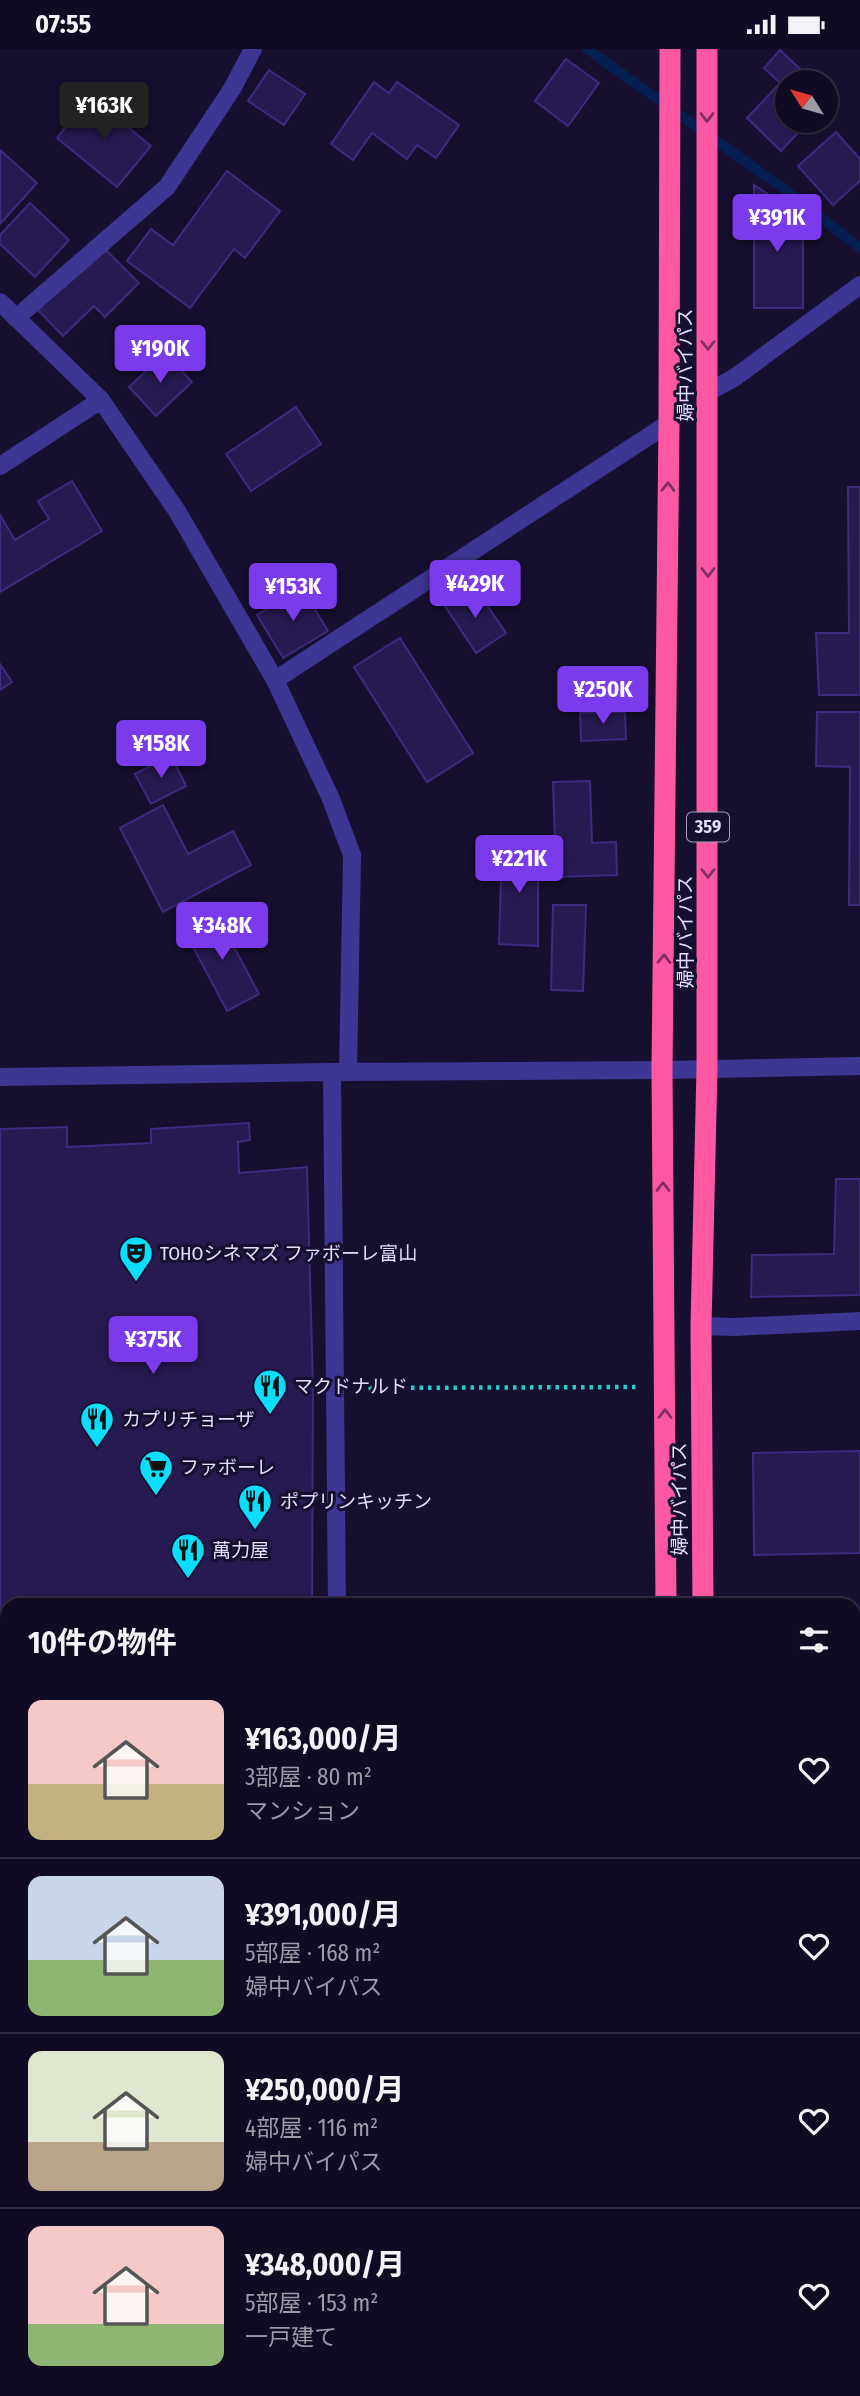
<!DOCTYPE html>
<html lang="ja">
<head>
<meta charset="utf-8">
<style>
  :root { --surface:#100b23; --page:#1e1930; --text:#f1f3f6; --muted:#9c9ba6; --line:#302b41; --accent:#7c3aed }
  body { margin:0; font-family:"Fira Sans Condensed","Noto Sans JP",sans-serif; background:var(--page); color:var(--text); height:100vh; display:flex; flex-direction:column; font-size:26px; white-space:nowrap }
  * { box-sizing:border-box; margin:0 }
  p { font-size:23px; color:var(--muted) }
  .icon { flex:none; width:38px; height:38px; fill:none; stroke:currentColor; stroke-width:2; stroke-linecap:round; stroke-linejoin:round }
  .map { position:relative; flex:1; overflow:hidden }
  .details { position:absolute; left:0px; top:1549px; width:861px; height:800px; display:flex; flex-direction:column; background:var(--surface); border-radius:21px 21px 0 0; box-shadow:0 2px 5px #0004,0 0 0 2px var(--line) }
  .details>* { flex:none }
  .needle { width:46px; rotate:307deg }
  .fabs { position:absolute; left:775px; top:21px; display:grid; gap:14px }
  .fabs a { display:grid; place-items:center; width:63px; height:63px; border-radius:50%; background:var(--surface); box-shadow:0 2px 5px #0004,0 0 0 2px var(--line); font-size:35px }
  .price { position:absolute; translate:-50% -60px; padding:0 16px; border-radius:7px; background:var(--accent); color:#fff; font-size:23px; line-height:46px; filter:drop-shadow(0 2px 4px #0008) }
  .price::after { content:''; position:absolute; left:50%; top:42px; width:21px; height:16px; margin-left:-10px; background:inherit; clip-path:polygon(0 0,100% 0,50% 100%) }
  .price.active { background:#222; color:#fff }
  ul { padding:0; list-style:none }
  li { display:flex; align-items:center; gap:21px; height:175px; padding:0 28px }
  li+li { border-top:2px solid var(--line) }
  li span { display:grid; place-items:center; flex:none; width:196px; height:140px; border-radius:14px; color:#555 }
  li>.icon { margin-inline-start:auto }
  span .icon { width:84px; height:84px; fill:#fffc; stroke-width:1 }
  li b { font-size:30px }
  h2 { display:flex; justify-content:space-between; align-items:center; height:84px; padding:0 28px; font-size:30px }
  .status { display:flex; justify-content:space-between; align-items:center; height:49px; padding:0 35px; background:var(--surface); direction:ltr }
  .status svg { height:19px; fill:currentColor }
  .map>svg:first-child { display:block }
</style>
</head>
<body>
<div class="status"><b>07:55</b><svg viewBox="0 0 49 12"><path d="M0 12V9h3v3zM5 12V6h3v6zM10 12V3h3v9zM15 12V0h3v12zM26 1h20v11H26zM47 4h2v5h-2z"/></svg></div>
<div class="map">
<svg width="860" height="2347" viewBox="0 0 860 2347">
  <rect width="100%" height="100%" fill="#160f2f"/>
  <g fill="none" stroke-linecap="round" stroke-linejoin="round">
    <!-- stream -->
    <path stroke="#061f51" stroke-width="10" d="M587 0 780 137 860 199"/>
  </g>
  <!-- building -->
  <g fill="#271a51" stroke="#3e2a7f" stroke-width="2">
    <path d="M780 1 814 33H788V72H809L781 102 747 69 780 34 764 19Z"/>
    <path d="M566 10 599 34 568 77 535 52Z"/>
    <path d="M269 21 305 45 284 76 248 52Z"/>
    <path d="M374 33 389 44 397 33 459 76 436 109 417 96 407 110 372 84 353 111 331 95Z"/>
    <path d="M90 47 151 97 117 138 57 89Z"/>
    <path d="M836 83 860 110V132L833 156 798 117Z"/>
    <path d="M0 101 37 134 0 175Z"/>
    <path d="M227 122 280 162 245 209 234 200 190 259 127 212 151 180 173 196Z"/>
    <path d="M754 136 803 168V259H754Z"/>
    <path d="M30 154 69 191 35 228 0 195V186Z"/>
    <path d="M102 197 139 234 105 268 94 257 63 287 37 260Z"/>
    <path d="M165 304 192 333 156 367 129 338Z"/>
    <path d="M296 358 321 395 251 442 226 405Z"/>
    <path d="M72 432 102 482 0 543V466L15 491 49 470 38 452Z"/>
    <path d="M848 438H860V646H819L816 584H849Z"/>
    <path d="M474 537 506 584 476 604 445 557Z"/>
    <path d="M302 539 328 582 283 609 257 566Z"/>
    <path d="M400 589 473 704 427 733 354 618Z"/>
    <path d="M0 615 12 633 0 641Z"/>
    <path d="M610 618 611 649 575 650 573 620Z"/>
    <path d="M625 663 626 690 581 692 580 664Z"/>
    <path d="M817 663H860V856H849L850 718 816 717Z"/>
    <path d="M171 706 186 737 151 755 135 725Z"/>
    <path d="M590 732 592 794 616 793 617 826 556 828 553 733Z"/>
    <path d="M163 756 188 805 233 782 251 816 163 863 120 779Z"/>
    <path d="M502 794 538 795V897L499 895Z"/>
    <path d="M553 856H586L583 942 551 941Z"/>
    <path d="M216 864 259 945 227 962 184 881Z"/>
    <path d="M249 1074 250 1091 238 1093 239 1124 307 1118 313 1339 312 1556H7V1730H0V1080L67 1078V1098L151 1094V1080Z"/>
    <path d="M836 1130H860V1246L751 1248 752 1206 834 1205Z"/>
    <path d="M860 1402V1504L754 1506 753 1404Z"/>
    <rect x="854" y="1619" width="6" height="42"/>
    <rect x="854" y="1786" width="6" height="81"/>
  </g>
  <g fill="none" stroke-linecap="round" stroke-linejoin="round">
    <!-- path -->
    <path stroke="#25cbc7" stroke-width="4.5" stroke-dasharray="3.5 5" stroke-linecap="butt" d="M360 1339 636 1338"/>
    <!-- minor -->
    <g stroke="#3d3692" stroke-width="18">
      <path d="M0 253 101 351 177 462 275 631 331 750 352 806 348 1023"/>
      <path d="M16 269 167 138 232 40 253 0"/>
      <path d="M708 343 734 329 860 236"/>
      <path d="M0 417 101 351"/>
      <path d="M275 631 669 374"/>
      <path d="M332 1023 337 1556"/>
      <path d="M0 1028 332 1023 662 1021 860 1017"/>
      <path d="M701 1277 735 1278 860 1272"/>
      <path d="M0 1780 7 1777"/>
      <path d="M854 1894H860"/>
      <path d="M0 2200 7 2199"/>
      <path d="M92 2347V2342"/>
    </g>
    <!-- highway -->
    <g stroke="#ff58a2" stroke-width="21">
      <path d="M666 1556 662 1021 669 374 670 0"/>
      <path d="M703 1556 701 1277 707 1019V0"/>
      <path d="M650 2347 651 2342"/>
      <path d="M700 2347V2342"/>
    </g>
  </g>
  <!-- one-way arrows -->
  <defs><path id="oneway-chevron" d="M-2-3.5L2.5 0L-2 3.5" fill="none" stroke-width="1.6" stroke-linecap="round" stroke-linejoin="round" transform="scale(1.75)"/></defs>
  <g stroke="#7f3063">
    <use href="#oneway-chevron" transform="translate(707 68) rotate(90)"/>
    <use href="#oneway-chevron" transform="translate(708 296) rotate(90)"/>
    <use href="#oneway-chevron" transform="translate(668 438) rotate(-89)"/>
    <use href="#oneway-chevron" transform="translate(708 523) rotate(90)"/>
    <use href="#oneway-chevron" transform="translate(708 824) rotate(90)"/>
    <use href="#oneway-chevron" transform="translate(664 910) rotate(-89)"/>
    <use href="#oneway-chevron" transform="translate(663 1138) rotate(-90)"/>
    <use href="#oneway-chevron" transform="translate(665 1365) rotate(-90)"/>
  </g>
  <!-- icons -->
  <defs>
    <g id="theatre-pin" transform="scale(1.75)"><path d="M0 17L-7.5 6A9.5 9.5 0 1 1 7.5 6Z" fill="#09deff" stroke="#160f2f"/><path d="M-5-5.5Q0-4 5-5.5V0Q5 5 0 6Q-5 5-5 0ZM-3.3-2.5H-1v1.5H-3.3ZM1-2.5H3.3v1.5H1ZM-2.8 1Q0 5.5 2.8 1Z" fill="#111"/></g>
    <g id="restaurant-pin" transform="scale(1.75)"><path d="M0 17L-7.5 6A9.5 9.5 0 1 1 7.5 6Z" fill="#09deff" stroke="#160f2f"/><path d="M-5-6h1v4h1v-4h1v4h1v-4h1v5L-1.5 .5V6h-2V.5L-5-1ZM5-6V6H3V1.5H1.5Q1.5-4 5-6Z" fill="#111"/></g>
    <g id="supermarket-pin" transform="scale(1.75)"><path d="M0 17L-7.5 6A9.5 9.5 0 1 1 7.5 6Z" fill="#09deff" stroke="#160f2f"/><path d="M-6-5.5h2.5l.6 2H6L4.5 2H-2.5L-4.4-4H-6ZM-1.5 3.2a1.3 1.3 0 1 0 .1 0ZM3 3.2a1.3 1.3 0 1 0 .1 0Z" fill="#111"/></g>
  </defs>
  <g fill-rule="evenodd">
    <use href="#theatre-pin" x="136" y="1204"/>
    <use href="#restaurant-pin" x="270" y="1337"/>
    <use href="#restaurant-pin" x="97" y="1370"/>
    <use href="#supermarket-pin" x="156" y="1418"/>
    <use href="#restaurant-pin" x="255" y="1452"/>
    <use href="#restaurant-pin" x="188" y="1501"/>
  </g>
  <g text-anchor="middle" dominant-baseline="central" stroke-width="6" stroke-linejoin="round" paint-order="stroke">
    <!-- shield labels -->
    <rect fill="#160f2f" stroke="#a59fc1" stroke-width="2" x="687" y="763.5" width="42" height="29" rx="5"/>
    <g font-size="18" font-weight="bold" fill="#e2ddff">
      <text x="708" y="778">359</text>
    </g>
    <!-- street labels -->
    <g font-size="19" fill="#e2ddff" stroke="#160f2f">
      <text transform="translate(685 316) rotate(-90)">婦中バイパス</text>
      <text transform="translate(685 883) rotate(-90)">婦中バイパス</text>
      <text transform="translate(679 1450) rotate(-90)">婦中バイパス</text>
    </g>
    <!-- poi labels -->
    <g font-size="19" fill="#e2ddff" stroke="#160f2f" text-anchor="start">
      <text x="160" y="1204">TOHOシネマズ ファボーレ富山</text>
      <text x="294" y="1337">マクドナルド</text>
      <text x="122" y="1370">カプリチョーザ</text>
      <text x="180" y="1418">ファボーレ</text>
      <text x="280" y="1452">ポプリンキッチン</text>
      <text x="212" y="1501">萬力屋</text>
    </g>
  </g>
</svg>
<div class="fabs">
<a><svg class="needle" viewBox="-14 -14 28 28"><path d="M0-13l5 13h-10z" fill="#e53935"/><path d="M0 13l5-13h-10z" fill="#9c9ba6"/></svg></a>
</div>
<b class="price active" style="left:104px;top:93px">¥163K</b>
<b class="price" style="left:777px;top:205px">¥391K</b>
<b class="price" style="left:160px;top:336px">¥190K</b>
<b class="price" style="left:475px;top:571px">¥429K</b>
<b class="price" style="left:293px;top:574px">¥153K</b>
<b class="price" style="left:603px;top:677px">¥250K</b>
<b class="price" style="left:161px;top:731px">¥158K</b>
<b class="price" style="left:519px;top:846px">¥221K</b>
<b class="price" style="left:222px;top:913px">¥348K</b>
<b class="price" style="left:153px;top:1327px">¥375K</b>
<section class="details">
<h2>10件の物件<svg class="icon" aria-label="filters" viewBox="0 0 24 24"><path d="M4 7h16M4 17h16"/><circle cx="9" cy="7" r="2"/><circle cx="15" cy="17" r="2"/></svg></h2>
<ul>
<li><span style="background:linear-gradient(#f6c9c9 60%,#c2b280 0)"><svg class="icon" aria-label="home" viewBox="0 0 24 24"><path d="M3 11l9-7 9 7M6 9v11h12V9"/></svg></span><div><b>¥163,000/月</b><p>3部屋 · 80 m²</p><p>マンション</p></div><svg class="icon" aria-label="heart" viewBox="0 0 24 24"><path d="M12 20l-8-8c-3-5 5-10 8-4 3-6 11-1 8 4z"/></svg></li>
<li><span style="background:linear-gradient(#c9d6e8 60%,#8fb573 0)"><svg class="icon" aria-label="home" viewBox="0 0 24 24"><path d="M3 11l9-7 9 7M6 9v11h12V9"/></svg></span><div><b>¥391,000/月</b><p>5部屋 · 168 m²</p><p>婦中バイパス</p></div><svg class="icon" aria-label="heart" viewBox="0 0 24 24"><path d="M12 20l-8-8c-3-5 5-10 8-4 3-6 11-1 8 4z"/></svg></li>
<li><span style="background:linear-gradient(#dfe7d0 65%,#b9a48a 0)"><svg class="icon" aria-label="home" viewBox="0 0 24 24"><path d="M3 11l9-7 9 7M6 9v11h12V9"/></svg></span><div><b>¥250,000/月</b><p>4部屋 · 116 m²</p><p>婦中バイパス</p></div><svg class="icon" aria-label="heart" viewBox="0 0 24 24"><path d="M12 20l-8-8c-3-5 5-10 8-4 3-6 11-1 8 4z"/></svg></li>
<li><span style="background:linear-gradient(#f6c9c9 70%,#8fb573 0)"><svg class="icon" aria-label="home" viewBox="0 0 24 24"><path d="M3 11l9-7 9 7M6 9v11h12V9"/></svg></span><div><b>¥348,000/月</b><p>5部屋 · 153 m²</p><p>一戸建て</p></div><svg class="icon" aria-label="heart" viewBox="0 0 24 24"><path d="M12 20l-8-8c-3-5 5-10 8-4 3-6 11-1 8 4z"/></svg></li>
</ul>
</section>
</div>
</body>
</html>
